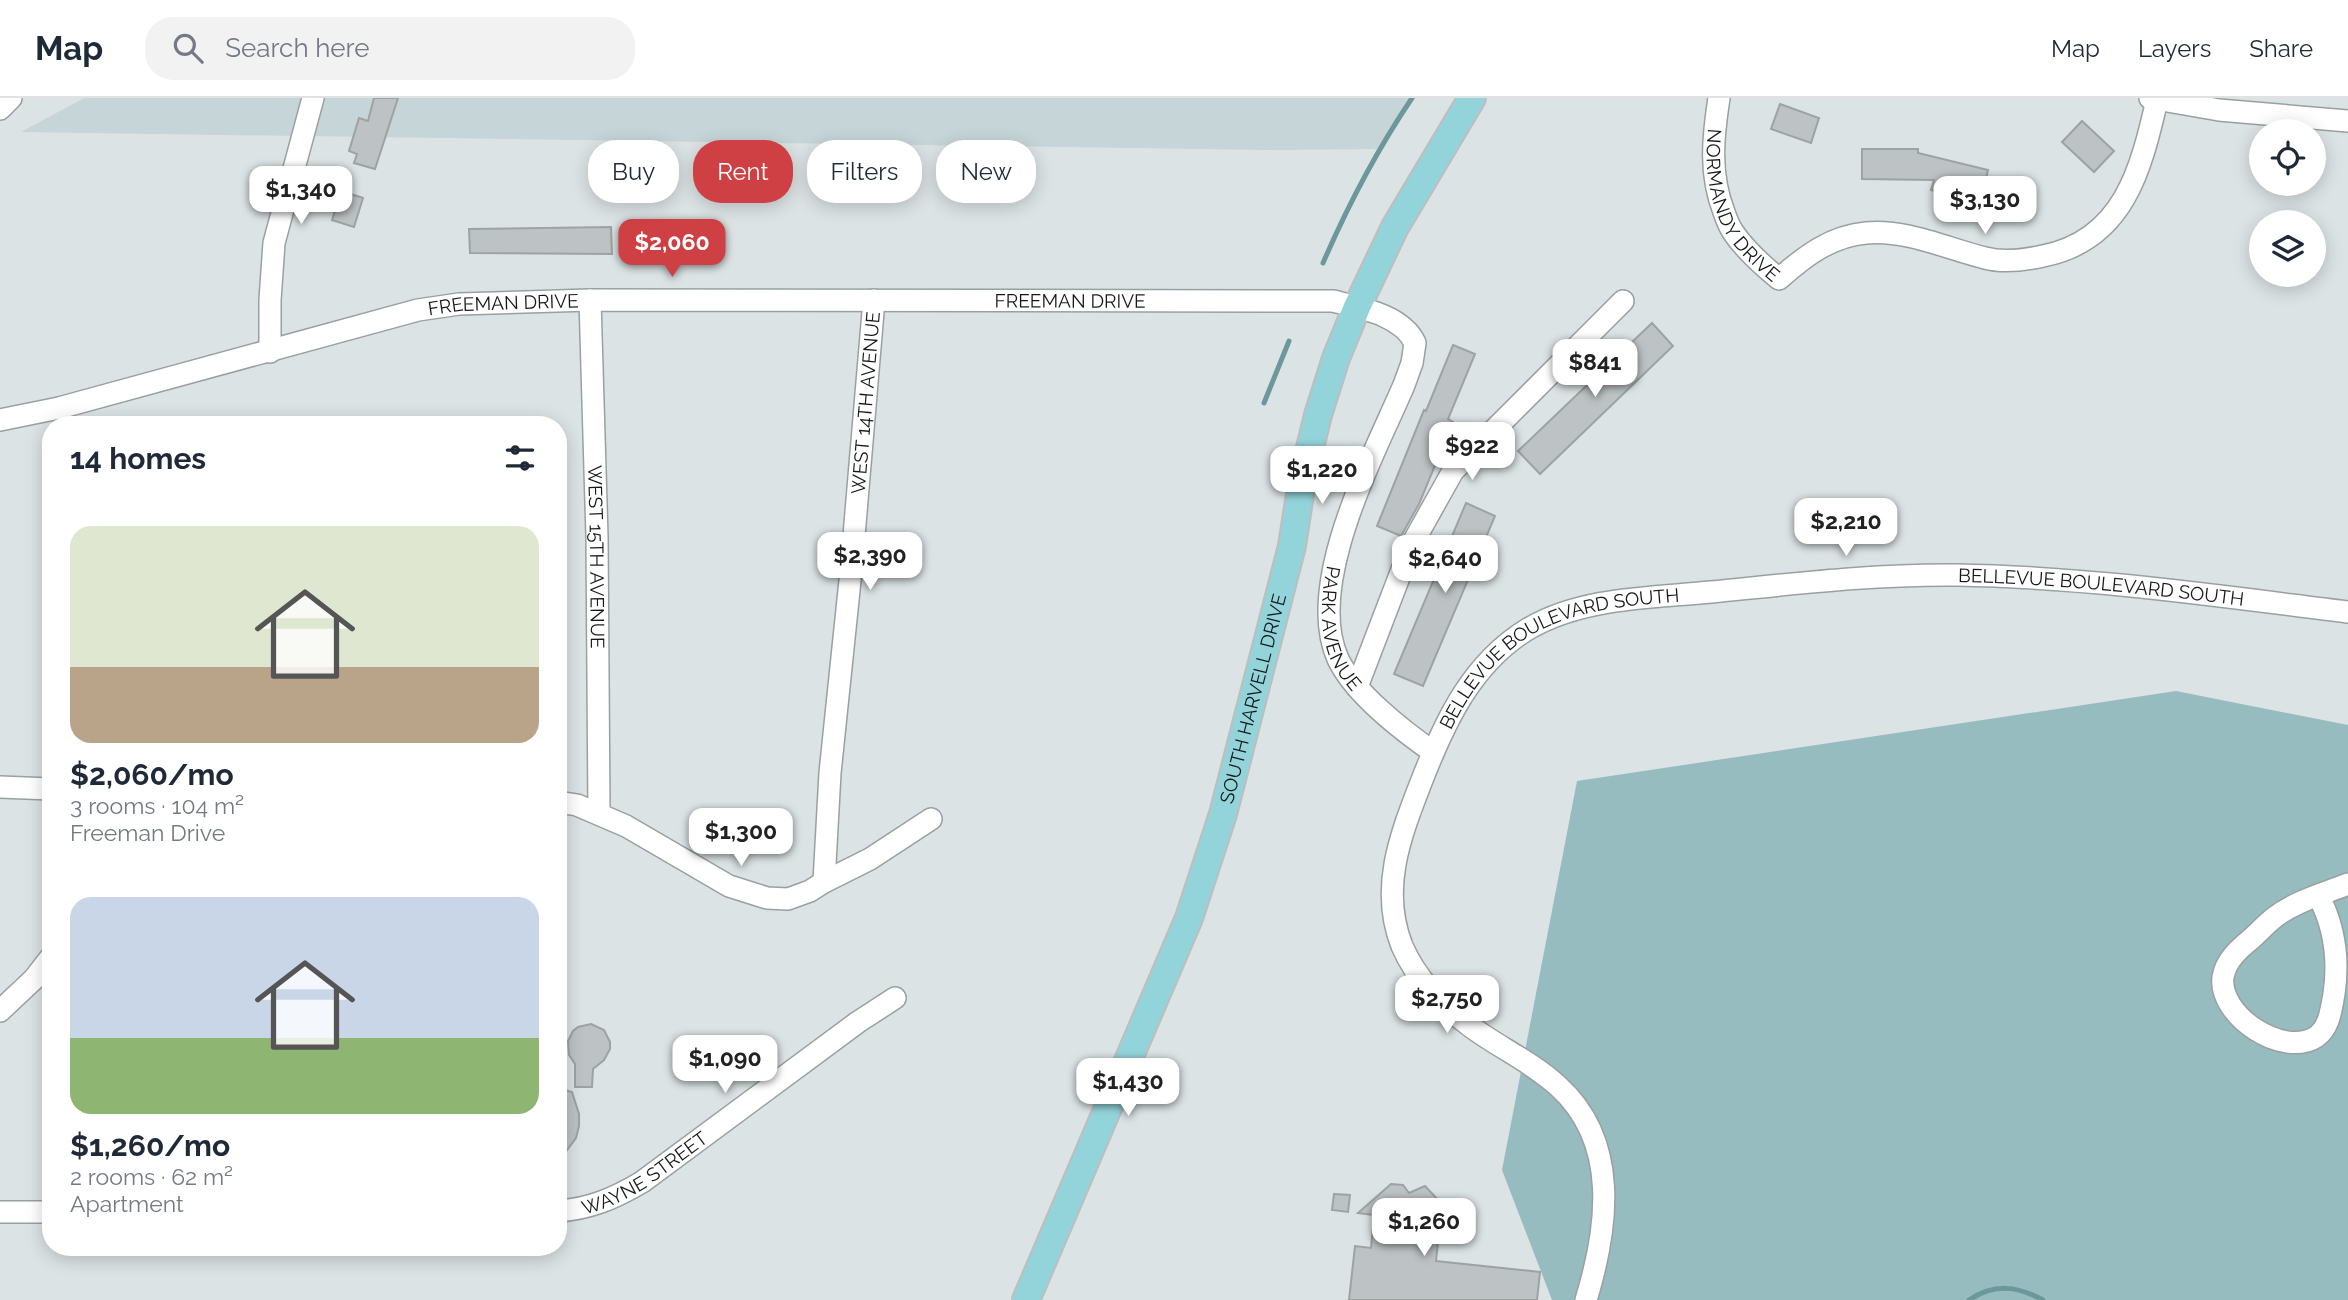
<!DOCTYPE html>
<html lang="en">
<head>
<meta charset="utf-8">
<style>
  :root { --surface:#fff; --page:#f2f2f3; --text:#1f2937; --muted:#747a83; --line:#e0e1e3; --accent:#cf4044 }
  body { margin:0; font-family:Raleway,sans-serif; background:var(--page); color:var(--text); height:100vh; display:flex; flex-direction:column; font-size:26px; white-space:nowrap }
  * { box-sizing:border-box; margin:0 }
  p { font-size:23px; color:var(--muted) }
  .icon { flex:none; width:38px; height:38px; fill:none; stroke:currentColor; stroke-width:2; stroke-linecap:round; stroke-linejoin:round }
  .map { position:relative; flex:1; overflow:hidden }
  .drawer { position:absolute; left:42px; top:318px; width:525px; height:840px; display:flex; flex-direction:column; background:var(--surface); border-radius:28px; box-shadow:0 4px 18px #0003 }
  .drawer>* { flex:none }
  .top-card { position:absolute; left:588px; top:42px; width:665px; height:63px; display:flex; gap:14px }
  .controls { position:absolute; left:2249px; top:21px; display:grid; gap:14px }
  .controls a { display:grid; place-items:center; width:77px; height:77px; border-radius:50%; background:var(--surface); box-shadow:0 4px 18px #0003; font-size:35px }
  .price { position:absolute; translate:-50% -60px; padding:0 16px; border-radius:14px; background:#fff; color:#222; font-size:23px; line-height:46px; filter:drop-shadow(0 2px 4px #0008) }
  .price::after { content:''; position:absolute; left:50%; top:42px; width:21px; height:16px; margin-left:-10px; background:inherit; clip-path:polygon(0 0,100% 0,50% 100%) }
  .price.active { background:var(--accent); color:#fff }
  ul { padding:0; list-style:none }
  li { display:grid; align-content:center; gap:14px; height:371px; padding:0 28px }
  li span { display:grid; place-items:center; height:217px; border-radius:21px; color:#555 }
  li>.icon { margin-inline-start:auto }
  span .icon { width:126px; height:126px; fill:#fffc; stroke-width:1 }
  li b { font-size:30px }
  h2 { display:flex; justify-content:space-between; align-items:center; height:84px; padding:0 28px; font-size:30px }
  .chip { padding:0 24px; border-radius:28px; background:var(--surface); box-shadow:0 4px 18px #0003; font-size:24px; line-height:63px }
  .chip.active { background:var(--accent); color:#fff }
  header { display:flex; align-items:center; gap:42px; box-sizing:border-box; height:98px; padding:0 35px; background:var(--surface); border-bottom:2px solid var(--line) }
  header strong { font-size:33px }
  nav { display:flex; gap:38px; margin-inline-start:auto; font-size:24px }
  .search { width:490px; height:63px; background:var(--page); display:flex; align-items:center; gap:18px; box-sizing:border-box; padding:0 24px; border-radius:28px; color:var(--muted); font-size:26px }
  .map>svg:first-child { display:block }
</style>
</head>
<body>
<header>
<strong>Map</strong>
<div class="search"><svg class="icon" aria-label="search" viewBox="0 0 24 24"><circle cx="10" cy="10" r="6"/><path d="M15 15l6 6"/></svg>Search here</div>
<nav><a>Map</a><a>Layers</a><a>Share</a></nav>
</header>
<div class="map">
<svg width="2348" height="1202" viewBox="0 0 2348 1202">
  <rect width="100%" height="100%" fill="#dce3e4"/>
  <!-- built -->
  <path fill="#c6d5d7" d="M84 0H1415L1380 51 1267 52 21 34Z"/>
  <!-- green -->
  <path fill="#97bcbf" d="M2176 593 2348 627V1202H1552L1502 1072 1577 683Z"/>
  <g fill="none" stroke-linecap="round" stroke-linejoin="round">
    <!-- stream -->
    <g stroke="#6c989c" stroke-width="5">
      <path d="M1323 165C1348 107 1377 52 1412 0"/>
      <path d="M1264 305 1289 243"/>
      <path d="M1969 1202C1995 1185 2017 1188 2043 1202"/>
    </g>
  </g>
  <!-- building -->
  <g fill="#bdc3c4" stroke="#9da3a3" stroke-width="2">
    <path d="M374 0H398L375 71 354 65 357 56 349 53 359 20 368 23Z"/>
    <path d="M1780 6 1819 20 1811 45 1771 31Z"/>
    <path d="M2082 23 2114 53 2094 74 2062 44Z"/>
    <path d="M1862 51H1918V55L1988 72 1981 104 1931 92 1934 82 1862 81Z"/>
    <path d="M341 93 363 100 354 129 332 122Z"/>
    <path d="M611 129 612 156 470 155 469 131Z"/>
    <path d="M1652 225 1673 248 1540 376 1518 353Z"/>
    <path d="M1453 247 1475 256 1448 321 1453 324 1419 406 1401 438 1377 428 1424 312 1426 313Z"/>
    <path d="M1466 405 1495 418 1423 588 1394 576Z"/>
    <path d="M591 926 604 932 610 944V951L604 962 593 971 592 989H575V966L569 957 568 943 573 933 578 929Z"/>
    <path d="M558 990 572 994 579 1016V1028L576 1040 558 1064Z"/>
    <path d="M1391 1086 1403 1087 1409 1095 1425 1088 1442 1106 1436 1163 1540 1174 1537 1202H1349L1355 1148 1371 1150 1374 1117 1358 1115Z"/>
    <path d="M1334 1096 1350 1097 1348 1114 1332 1112Z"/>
  </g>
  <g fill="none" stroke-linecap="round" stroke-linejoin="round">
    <!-- minor casing -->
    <g stroke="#9aa0a1" stroke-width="24">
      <g id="minor">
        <path id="s1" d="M1719 0C1713 39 1709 76 1724 114 1726 120 1729 128 1733 134 1745 152 1762 167 1779 181 1805 158 1831 138 1866 135 1906 131 1948 151 1985 160 2004 165 2025 162 2043 158 2124 142 2141 71 2157 2"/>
        <path d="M2150 0 2219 12 2348 23"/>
        <path d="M0 11 11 0"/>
        <path id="s2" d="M590 202 597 439 599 716"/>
        <path d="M270 254V202L274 145 313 0"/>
        <path id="s3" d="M0 322 59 310 418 212 459 206 590 202 1333 203C1361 210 1402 217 1415 245L1412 265 1404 287C1374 357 1304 486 1338 561 1354 595 1403 633 1433 654"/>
        <path d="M1357 589 1411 448 1453 373 1623 203"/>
        <path d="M0 689 51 691"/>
        <path d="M558 704 577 707 626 728 729 788 767 800 788 801 810 793 824 784 870 761 931 721"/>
        <path id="s4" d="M824 784 830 675 851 473 874 202"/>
        <path d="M2318 797C2334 827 2339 862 2334 896 2331 911 2330 929 2316 939 2282 960 2218 917 2223 879 2226 862 2239 851 2251 841 2259 834 2266 826 2275 819 2296 803 2323 796 2348 786"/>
        <path d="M0 913 34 881 51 859"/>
        <path id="s5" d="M558 1113C590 1111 615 1100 642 1084L858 924 895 900"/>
        <path d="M0 1114H51"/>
        <path id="s6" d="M1586 1202C1608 1130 1620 1044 1558 988 1532 964 1498 949 1470 928 1441 906 1417 882 1402 848 1379 790 1401 736 1422 682 1445 623 1472 565 1528 531 1582 499 1651 500 1711 494 1793 486 1874 476 1957 477 2087 479 2218 498 2348 514"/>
      </g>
    </g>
    <!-- major casing -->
    <g stroke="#bebebe" stroke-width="30">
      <g id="major">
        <path id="s7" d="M1026 1202 1189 820 1223 716 1292 448 1302 383 1318 317 1336 260 1357 209 1395 129 1472 0"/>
      </g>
    </g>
    <!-- minor -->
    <use href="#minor" stroke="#fff" stroke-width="21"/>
    <!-- major -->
    <use href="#major" stroke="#92d4da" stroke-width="26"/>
  </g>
  <g text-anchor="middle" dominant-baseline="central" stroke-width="7" stroke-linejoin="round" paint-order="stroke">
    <!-- street labels -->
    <g font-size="19" fill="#161818" stroke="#fff">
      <text stroke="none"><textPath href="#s1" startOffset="116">NORMANDY DRIVE</textPath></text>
      <text stroke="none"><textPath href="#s3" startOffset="1085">FREEMAN DRIVE</textPath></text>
      <text stroke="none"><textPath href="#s3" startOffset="518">FREEMAN DRIVE</textPath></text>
      <text stroke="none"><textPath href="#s4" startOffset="481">WEST 14TH AVENUE</textPath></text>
      <text stroke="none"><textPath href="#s2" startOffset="257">WEST 15TH AVENUE</textPath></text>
      <text stroke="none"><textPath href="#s6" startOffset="1381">BELLEVUE BOULEVARD SOUTH</textPath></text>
      <text stroke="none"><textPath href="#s3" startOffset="1746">PARK AVENUE</textPath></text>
      <text stroke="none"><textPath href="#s6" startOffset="814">BELLEVUE BOULEVARD SOUTH</textPath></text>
      <text stroke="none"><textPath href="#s7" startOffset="644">SOUTH HARVELL DRIVE</textPath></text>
      <text stroke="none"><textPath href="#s5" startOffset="96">WAYNE STREET</textPath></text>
    </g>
  </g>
</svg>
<div class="controls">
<a><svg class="icon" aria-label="locate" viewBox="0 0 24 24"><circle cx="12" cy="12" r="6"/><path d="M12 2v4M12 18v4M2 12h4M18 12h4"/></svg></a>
<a><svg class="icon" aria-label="layers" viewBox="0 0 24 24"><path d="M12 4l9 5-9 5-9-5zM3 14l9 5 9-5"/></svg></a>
</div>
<b class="price" style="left:301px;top:128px">$1,340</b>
<b class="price" style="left:1985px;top:138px">$3,130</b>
<b class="price active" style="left:672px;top:181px">$2,060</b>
<b class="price" style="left:1595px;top:301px">$841</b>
<b class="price" style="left:1472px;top:384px">$922</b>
<b class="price" style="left:1322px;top:408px">$1,220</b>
<b class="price" style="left:1846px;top:460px">$2,210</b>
<b class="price" style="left:870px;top:494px">$2,390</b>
<b class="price" style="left:1445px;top:497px">$2,640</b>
<b class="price" style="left:741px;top:770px">$1,300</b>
<b class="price" style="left:1447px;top:937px">$2,750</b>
<b class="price" style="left:725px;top:997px">$1,090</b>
<b class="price" style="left:1128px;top:1020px">$1,430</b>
<b class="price" style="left:1424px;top:1160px">$1,260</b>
<div class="top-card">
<a class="chip">Buy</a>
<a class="chip active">Rent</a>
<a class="chip">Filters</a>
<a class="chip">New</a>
</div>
<section class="drawer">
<h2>14 homes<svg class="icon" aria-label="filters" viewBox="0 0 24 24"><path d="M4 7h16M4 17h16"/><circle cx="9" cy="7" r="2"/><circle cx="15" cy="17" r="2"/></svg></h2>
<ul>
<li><span style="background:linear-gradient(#dfe7d0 65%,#b9a48a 0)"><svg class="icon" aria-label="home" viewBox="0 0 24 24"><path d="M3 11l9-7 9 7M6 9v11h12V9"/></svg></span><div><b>$2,060/mo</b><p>3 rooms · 104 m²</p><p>Freeman Drive</p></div></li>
<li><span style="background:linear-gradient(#c9d6e8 65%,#8fb573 0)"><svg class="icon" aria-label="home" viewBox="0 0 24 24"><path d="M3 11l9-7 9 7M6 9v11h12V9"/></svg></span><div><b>$1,260/mo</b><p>2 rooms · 62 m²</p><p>Apartment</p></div></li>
</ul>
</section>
</div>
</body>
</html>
